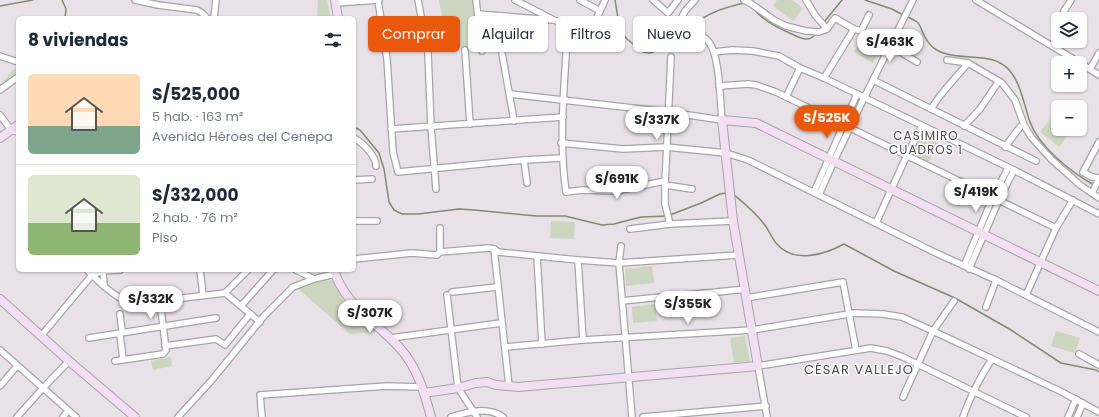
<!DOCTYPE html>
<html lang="es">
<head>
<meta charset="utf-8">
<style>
  :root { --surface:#fff; --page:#f6f6f7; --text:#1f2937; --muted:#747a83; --line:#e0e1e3; --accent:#ea580c }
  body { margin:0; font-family:Poppins,sans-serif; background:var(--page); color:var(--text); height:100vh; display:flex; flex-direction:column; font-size:15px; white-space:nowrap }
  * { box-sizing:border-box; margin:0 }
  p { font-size:13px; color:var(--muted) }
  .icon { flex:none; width:22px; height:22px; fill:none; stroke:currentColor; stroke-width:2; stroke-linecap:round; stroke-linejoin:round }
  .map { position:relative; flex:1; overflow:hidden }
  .panel { position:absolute; left:16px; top:16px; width:340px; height:256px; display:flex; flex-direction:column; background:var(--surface); border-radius:6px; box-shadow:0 1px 3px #0004 }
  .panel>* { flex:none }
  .guide { position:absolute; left:368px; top:16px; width:380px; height:36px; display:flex; gap:8px }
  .fabs { position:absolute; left:1051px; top:12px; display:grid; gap:8px }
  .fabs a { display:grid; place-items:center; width:36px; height:36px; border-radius:6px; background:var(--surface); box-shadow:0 1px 3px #0004; font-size:20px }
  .price { position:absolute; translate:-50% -34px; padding:0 9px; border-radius:14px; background:#fff; color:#222; font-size:13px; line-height:26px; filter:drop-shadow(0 1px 2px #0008) }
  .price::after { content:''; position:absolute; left:50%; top:24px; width:12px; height:9px; margin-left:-6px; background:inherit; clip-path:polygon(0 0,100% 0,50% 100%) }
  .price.active { background:var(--accent); color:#fff }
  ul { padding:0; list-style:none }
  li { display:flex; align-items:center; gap:12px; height:100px; padding:0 12px }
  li+li { border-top:1px solid var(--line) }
  li span { display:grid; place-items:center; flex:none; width:112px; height:80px; border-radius:6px; color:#555 }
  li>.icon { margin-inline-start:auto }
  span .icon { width:48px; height:48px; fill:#fffc; stroke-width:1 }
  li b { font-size:17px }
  h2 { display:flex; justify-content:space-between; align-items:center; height:48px; padding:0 12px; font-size:17px }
  .pill { padding:0 14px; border-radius:6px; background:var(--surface); box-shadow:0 1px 3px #0004; font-size:14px; line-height:36px }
  .pill.active { background:var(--accent); color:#fff }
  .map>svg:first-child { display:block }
</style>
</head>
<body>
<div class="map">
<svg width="1099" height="417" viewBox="0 0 1099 417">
  <rect width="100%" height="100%" fill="#e8e1e7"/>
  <!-- green -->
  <g fill="#ccd5bf">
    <path d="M318 0H327L331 18H317Z"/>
    <path d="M439 0H474L481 46 448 47Z"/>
    <path d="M777 0H792L803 8 793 21 773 6Z"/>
    <path d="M861 41 879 52 873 63 854 52Z"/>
    <path d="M17 66 18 73 0 87V85Z"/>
    <path d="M1050 119 1058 126V129H1062L1069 134 1059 147 1040 132Z"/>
    <path d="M922 129 940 137 928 163 910 154Z"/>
    <path d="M551 221 575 222 574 239 550 238Z"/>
    <path d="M652 266 654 283 626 286 625 269Z"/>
    <path d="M304 276 322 281 332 280 345 302 378 332 350 334 296 287Z"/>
    <path d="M655 304 657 321 633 323 632 307Z"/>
    <path d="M1056 331 1080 338 1075 353 1051 346Z"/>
    <path d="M745 336 750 361 734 363 730 338Z"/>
    <path d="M171 357 172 366 153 370 151 361Z"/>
  </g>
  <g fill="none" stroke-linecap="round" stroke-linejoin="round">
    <!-- stream -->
    <g stroke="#808b70" stroke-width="1.5">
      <path d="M62 0 66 9 65 18"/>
      <path d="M615 0 620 30 627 39 643 52 650 53 656 51 678 36 687 33"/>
      <path d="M865 0 892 9 903 15"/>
      <path d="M0 6 33 0"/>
      <path d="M752 7C763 21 778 28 794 35 798 37 802 39 806 39 811 39 814 37 816 33"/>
      <path d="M906 16C910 18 914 20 917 22 920 24 921 29 923 33 928 44 934 51 947 54 968 60 994 52 1010 71 1021 84 1024 105 1030 122 1039 147 1071 172 1094 185"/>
      <path d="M824 22 842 0"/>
      <path d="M690 30C694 27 697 22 701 19 714 11 730 6 744 3"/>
      <path d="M354 127 360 130 379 153 384 169 389 202 394 210 402 214H418L459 209 474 210 536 216H565L602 225 614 224 641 217 667 216"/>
      <path d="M733 194C745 204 755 212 764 224 769 230 771 237 776 243 793 264 824 255 844 244L894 271 955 298 1011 330 1061 363 1096 370 1099 372"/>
      <path d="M670 215 701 203 720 194 726 193"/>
    </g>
    <!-- street casing -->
    <g stroke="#a9a3a9" stroke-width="8">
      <g id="street">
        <path d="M135 0 158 5 197 10 202 13 207 18"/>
        <path d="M378 0 387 59 393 152 398 172 524 160 562 158"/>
        <path d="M418 0 428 53 431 127 436 189"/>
        <path d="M476 0 482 51"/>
        <path d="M515 0 552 19"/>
        <path d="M580 0 600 11"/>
        <path d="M653 0 668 13 678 0"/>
        <path d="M744 0 750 3 774 20 786 26 806 31 819 32 827 29 835 18 854 29 861 31 889 45 917 62"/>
        <path d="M806 0 815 15 827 29"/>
        <path d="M976 0 1080 63"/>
        <path d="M335 3 379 0"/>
        <path d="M1064 11 1071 0"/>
        <path d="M478 14 553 20 568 24 592 28 605 0"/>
        <path d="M214 18 216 0"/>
        <path d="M568 24C565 80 558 136 566 192L582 190 616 191 665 181"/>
        <path d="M861 31 869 15"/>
        <path d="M465 50 470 124"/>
        <path d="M714 52 732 50 753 51 779 56 800 68 824 78 1014 170 1099 214"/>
        <path d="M502 53 514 121"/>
        <path d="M0 56 18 62"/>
        <path d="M947 60 968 63 1002 83 1015 100 1024 125 1031 137 1051 159 1080 185 1099 198"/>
        <path d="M1080 63 1099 75"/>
        <path d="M1090 69 1099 53"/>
        <path d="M824 78 854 29"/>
        <path d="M873 80 1036 161"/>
        <path d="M719 86 748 84 756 85 776 92 1056 228"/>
        <path d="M0 90 18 77"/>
        <path d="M510 94 668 112 722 120C720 101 720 54 708 41 699 29 688 42 681 19L685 11 695 0"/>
        <path d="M786 97 800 68"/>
        <path d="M931 109C941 92 955 79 968 63"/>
        <path d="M0 115 11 130 18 132"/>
        <path d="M964 126 980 109 999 81"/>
        <path d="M391 129 563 117"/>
        <path d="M354 138C363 143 376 156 376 166"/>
        <path d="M1099 142 1083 172 1092 177 1099 178"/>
        <path d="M561 143 623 149 666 147 726 153 748 160 936 253 996 280 1099 332"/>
        <path d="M1005 147 1020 127"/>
        <path d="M524 160 527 183"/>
        <path d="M354 180 372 179"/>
        <path d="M665 185 692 189"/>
        <path d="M814 192 857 94"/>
        <path d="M1092 193 1099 179"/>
        <path d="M819 195 834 161 864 98 913 0"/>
        <path d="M354 221H377"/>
        <path d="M876 223 907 155 922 126"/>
        <path d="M670 224 665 204V185L671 57"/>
        <path d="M440 228V252"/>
        <path d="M630 229 670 224 733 221"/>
        <path d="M621 246 619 263 632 417"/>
        <path d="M494 249 509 386"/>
        <path d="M537 256 542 344"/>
        <path d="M354 259 412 253 437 255 440 252 489 248 494 249 498 252 578 260 619 263 738 255"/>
        <path d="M578 260 583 340"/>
        <path d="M964 266 993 197 1008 168"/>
        <path d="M969 269 999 200 1014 170"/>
        <path d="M87 270C100 283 115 298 133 304L225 293 248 270"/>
        <path d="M103 270 104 286"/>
        <path d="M200 270 203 295"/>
        <path d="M296 270 314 279 335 274"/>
        <path d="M452 292 497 287"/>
        <path d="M225 293 260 322"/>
        <path d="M447 295 458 388 477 417"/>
        <path d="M1026 295 1056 228 1073 200"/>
        <path d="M746 298 843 282 856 350"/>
        <path d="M623 301C664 296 704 294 745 289"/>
        <path d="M241 306 273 270"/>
        <path d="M986 307 996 280"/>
        <path d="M120 314 122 331 120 335 123 359"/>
        <path d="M41 336 92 275 103 271 120 270"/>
        <path d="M89 338 216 318"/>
        <path d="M391 338 501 323"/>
        <path d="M165 346 216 339 225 345 250 314"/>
        <path d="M505 347 583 340 752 330 855 313 883 314 902 317 933 331 1060 391 1099 412"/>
        <path d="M0 350 76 417"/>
        <path d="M1079 354 1099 365"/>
        <path d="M115 361 163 354 166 350 160 301"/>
        <path d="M0 386 17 366"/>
        <path d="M903 397 933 331 954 301"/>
        <path d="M17 417 43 388 69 361"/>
        <path d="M63 417 68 411"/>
        <path d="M178 417 211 381 264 316 293 287 314 279"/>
        <path d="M262 417 260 395 387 386 422 387"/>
        <path d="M451 417C468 412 487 406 503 417"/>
        <path d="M643 417 766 406"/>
        <path d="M767 417 758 366 871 348 887 351 903 357 1026 417"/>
        <path d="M963 417C970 397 980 377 992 359"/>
        <path d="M1068 417 1076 399"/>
        <path d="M1077 417 1083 403"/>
      </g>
    </g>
    <!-- secondary casing -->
    <g stroke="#a9a3a9" stroke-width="10">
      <g id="secondary">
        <path d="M335 0 338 18"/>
        <path d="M0 138 18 125"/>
        <path d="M334 270C344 304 375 321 398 346 417 366 424 391 431 417"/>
        <path d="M0 299 69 361 135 417"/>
        <path d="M424 393 458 388 476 383 487 382 496 385 518 387 758 366 733 221 722 120 756 123 1099 291"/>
      </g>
    </g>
    <!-- street -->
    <use href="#street" stroke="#fff" stroke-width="5.5"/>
    <!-- secondary -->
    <use href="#secondary" stroke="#f2dff2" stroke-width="8"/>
  </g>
  <g text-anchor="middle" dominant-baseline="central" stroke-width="3" stroke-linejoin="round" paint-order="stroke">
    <!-- neighbourhood labels -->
    <g font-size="12" letter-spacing="1" fill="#4c474c" stroke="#fff">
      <text x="926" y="135">CASIMIRO<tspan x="926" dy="14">CUADROS 1</tspan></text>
    </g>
    <!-- quarter labels -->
    <g font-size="13" letter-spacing="1" fill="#4c474c" stroke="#fff">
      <text x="859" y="369">CÉSAR VALLEJO</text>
    </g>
  </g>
</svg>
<div class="fabs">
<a><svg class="icon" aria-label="layers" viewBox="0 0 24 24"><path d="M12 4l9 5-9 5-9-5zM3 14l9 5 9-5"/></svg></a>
<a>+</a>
<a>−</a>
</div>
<b class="price" style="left:890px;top:63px">S/463K</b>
<b class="price active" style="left:827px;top:139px">S/525K</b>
<b class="price" style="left:657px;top:141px">S/337K</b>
<b class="price" style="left:617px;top:200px">S/691K</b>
<b class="price" style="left:976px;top:213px">S/419K</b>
<b class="price" style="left:151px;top:320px">S/332K</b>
<b class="price" style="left:688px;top:325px">S/355K</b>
<b class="price" style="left:370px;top:334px">S/307K</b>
<div class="guide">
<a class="pill active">Comprar</a>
<a class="pill">Alquilar</a>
<a class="pill">Filtros</a>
<a class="pill">Nuevo</a>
</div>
<section class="panel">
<h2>8 viviendas<svg class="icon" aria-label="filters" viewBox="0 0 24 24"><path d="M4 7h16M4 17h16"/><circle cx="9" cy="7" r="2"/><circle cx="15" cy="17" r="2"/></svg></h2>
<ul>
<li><span style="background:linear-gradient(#ffd9b3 65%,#7fa58c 0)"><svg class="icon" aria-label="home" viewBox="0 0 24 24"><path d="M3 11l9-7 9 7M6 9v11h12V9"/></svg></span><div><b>S/525,000</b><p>5 hab. · 163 m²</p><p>Avenida Héroes del Cenepa</p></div></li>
<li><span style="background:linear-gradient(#dfe7d0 60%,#8fb573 0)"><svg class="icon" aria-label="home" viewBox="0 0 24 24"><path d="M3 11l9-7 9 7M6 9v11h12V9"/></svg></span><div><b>S/332,000</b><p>2 hab. · 76 m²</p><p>Piso</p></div></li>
</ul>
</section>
</div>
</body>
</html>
